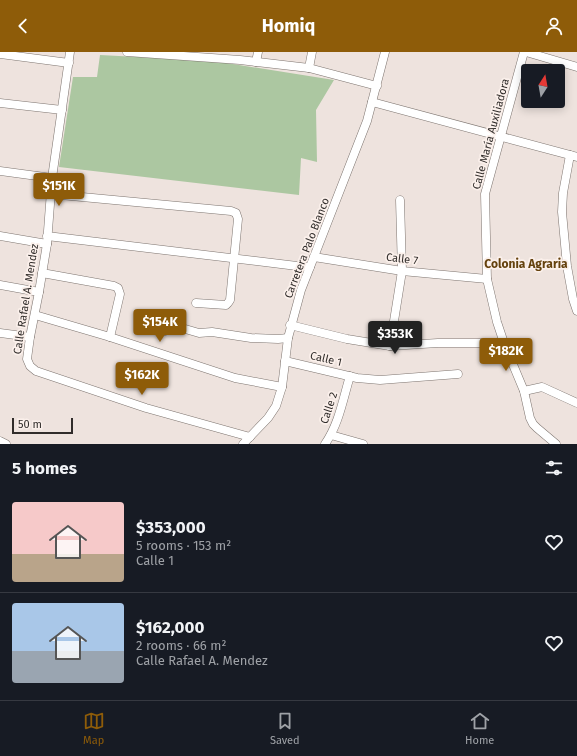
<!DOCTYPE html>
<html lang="en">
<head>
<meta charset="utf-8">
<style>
  :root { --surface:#171b24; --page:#20242c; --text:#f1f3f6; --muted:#9ea1a6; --line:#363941; --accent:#8e5c09 }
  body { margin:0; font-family:"Fira Sans",sans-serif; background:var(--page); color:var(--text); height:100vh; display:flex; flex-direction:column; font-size:15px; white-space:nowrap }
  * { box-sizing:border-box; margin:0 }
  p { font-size:13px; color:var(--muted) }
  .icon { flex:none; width:22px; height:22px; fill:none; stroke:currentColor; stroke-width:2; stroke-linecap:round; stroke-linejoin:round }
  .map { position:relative; height:392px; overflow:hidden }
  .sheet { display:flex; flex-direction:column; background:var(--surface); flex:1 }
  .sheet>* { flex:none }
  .needle { width:26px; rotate:11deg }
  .buttons { position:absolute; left:521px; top:12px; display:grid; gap:8px }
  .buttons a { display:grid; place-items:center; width:44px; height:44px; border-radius:4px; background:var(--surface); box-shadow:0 2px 10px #0003; font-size:20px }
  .scale { position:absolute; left:12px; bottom:10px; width:61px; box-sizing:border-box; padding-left:4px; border:2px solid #302c2a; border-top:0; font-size:11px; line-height:14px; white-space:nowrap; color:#302c2a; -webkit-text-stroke:3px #fbf0eb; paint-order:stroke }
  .price { position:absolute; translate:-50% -34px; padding:0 9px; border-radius:4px; background:var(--accent); color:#fff; font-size:13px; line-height:26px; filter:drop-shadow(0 1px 2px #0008) }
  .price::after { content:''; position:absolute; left:50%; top:24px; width:12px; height:9px; margin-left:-6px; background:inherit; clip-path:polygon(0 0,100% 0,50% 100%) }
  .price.current { background:#222; color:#fff }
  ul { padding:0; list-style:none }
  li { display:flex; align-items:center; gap:12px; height:100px; padding:0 12px }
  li+li { border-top:1px solid var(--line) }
  li span { display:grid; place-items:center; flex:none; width:112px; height:80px; border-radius:4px; color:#555 }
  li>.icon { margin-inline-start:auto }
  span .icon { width:48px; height:48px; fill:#fffc; stroke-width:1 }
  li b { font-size:17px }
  h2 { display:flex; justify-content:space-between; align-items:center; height:48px; padding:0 12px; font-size:17px }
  header { display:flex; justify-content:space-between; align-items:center; height:52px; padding:0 12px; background:var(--accent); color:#fff; font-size:18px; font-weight:700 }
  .menu { display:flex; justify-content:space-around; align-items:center; height:56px; border-top:1px solid var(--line); background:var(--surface); font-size:11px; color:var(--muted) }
  .menu a { display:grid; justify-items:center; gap:2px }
  .menu .current { color:var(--accent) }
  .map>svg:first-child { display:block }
</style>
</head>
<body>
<header><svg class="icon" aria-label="back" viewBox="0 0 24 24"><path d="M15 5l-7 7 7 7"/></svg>Homiq<svg class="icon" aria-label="person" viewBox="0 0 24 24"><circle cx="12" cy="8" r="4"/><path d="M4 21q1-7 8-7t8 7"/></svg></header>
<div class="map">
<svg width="577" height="392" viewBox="0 0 577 392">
  <rect width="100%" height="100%" fill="#eee3de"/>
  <!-- green -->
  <path fill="#acc7a1" d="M100 3 214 9 334 28 316 58 317 110 301 106 299 143 59 115 73 25H97Z"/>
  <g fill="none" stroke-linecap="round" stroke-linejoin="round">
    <!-- minor casing -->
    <g stroke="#7e7570" stroke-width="9">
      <g id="minor">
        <path d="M70 0 52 126 47 192 39 240 30 285 27 307 30 314 36 319 146 356 250 385"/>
        <path d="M127 0 240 8 309 16 377 34"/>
        <path d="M524 0 485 142 487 227 497 270 504 291 524 339 530 366 533 372 537 376 556 392"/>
        <path d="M526 0 577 15"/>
        <path d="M0 2 69 11"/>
        <path d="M256 10 258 0"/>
        <path d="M309 16 312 0"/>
        <path d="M372 50 577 105"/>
        <path d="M0 51 62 58"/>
        <path d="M570 103 563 141 562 160 567 214 573 247 577 259"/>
        <path d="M0 119 52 126"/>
        <path d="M50 142 231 159 236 161 238 167 230 248 228 251 226 253 196 251"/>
        <path d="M0 184 47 192"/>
        <path d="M47 184 297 214 310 215"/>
        <path d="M314 205 402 219 487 227"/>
        <path d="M42 221 114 234 118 236 120 242 110 285"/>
        <path d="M0 233 39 240"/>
        <path d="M35 263 110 285 235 326 282 335"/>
        <path d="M290 273 347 287 390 294 438 291H504"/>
        <path d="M165 279 170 275 175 274 199 281 212 280 251 286 278 287 288 286"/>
        <path d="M0 281 30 285"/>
        <path d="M390 294 402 219 400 148"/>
        <path d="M285 309 357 326 380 328 458 322"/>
        <path d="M524 339 542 335 577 351"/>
        <path d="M331 383 363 392"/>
        <path d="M0 389 6 392"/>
        <path d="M243 392 268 366 276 354 282 335 288 286 301 238 367 69 385 0"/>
        <path d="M325 392C339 372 343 347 350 324"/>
      </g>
    </g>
    <!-- minor -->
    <use href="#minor" stroke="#fff" stroke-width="8"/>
  </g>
  <g text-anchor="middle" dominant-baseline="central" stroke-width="3.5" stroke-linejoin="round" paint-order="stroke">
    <!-- street labels -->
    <g font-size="11" fill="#302c2a" stroke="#fbf0eb">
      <text transform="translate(491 82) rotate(-75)">Calle María Auxiliadora</text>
      <text transform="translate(307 196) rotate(-69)">Carretera Palo Blanco</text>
      <text transform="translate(402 207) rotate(7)">Calle 7</text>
      <text transform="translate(26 247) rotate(-81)">Calle Rafael A. Mendez</text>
      <text transform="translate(326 307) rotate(13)">Calle 1</text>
      <text transform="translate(329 356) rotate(-72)">Calle 2</text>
    </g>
    <!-- neighbourhood labels -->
    <g font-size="12" font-weight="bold" fill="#65420e" stroke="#fbf0eb">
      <text x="526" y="212">Colonia Agraria</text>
    </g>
  </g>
</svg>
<div class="buttons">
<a><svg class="needle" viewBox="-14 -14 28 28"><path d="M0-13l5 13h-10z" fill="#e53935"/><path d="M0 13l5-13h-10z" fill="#9ea1a6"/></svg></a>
</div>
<div class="scale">50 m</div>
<b class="price" style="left:59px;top:155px">$151K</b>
<b class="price" style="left:160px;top:291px">$154K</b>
<b class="price current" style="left:395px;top:303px">$353K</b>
<b class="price" style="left:506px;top:320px">$182K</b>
<b class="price" style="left:142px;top:344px">$162K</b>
</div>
<section class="sheet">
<h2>5 homes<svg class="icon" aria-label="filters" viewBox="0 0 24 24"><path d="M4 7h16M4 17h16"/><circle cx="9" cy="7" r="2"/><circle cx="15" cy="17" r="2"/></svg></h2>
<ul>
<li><span style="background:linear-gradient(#f6c9c9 65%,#b9a48a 0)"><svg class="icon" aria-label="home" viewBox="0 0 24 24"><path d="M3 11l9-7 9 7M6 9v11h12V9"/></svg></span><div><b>$353,000</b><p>5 rooms · 153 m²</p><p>Calle 1</p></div><svg class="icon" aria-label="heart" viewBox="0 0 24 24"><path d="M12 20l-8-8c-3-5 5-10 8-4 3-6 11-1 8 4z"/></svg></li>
<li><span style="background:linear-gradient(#a9c7e8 60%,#9aa5b1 0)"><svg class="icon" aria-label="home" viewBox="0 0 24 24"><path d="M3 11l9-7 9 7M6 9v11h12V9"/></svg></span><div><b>$162,000</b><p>2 rooms · 66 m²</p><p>Calle Rafael A. Mendez</p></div><svg class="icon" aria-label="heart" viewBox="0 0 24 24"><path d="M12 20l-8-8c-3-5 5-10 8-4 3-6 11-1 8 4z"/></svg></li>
</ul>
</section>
<nav class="menu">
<a class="current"><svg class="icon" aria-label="map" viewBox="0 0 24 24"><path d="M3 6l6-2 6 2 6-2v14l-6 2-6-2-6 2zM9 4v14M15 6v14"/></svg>Map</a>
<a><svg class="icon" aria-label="saved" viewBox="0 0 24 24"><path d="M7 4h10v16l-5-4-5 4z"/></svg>Saved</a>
<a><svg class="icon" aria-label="home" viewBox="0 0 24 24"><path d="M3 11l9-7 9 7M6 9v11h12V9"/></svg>Home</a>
</nav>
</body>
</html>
